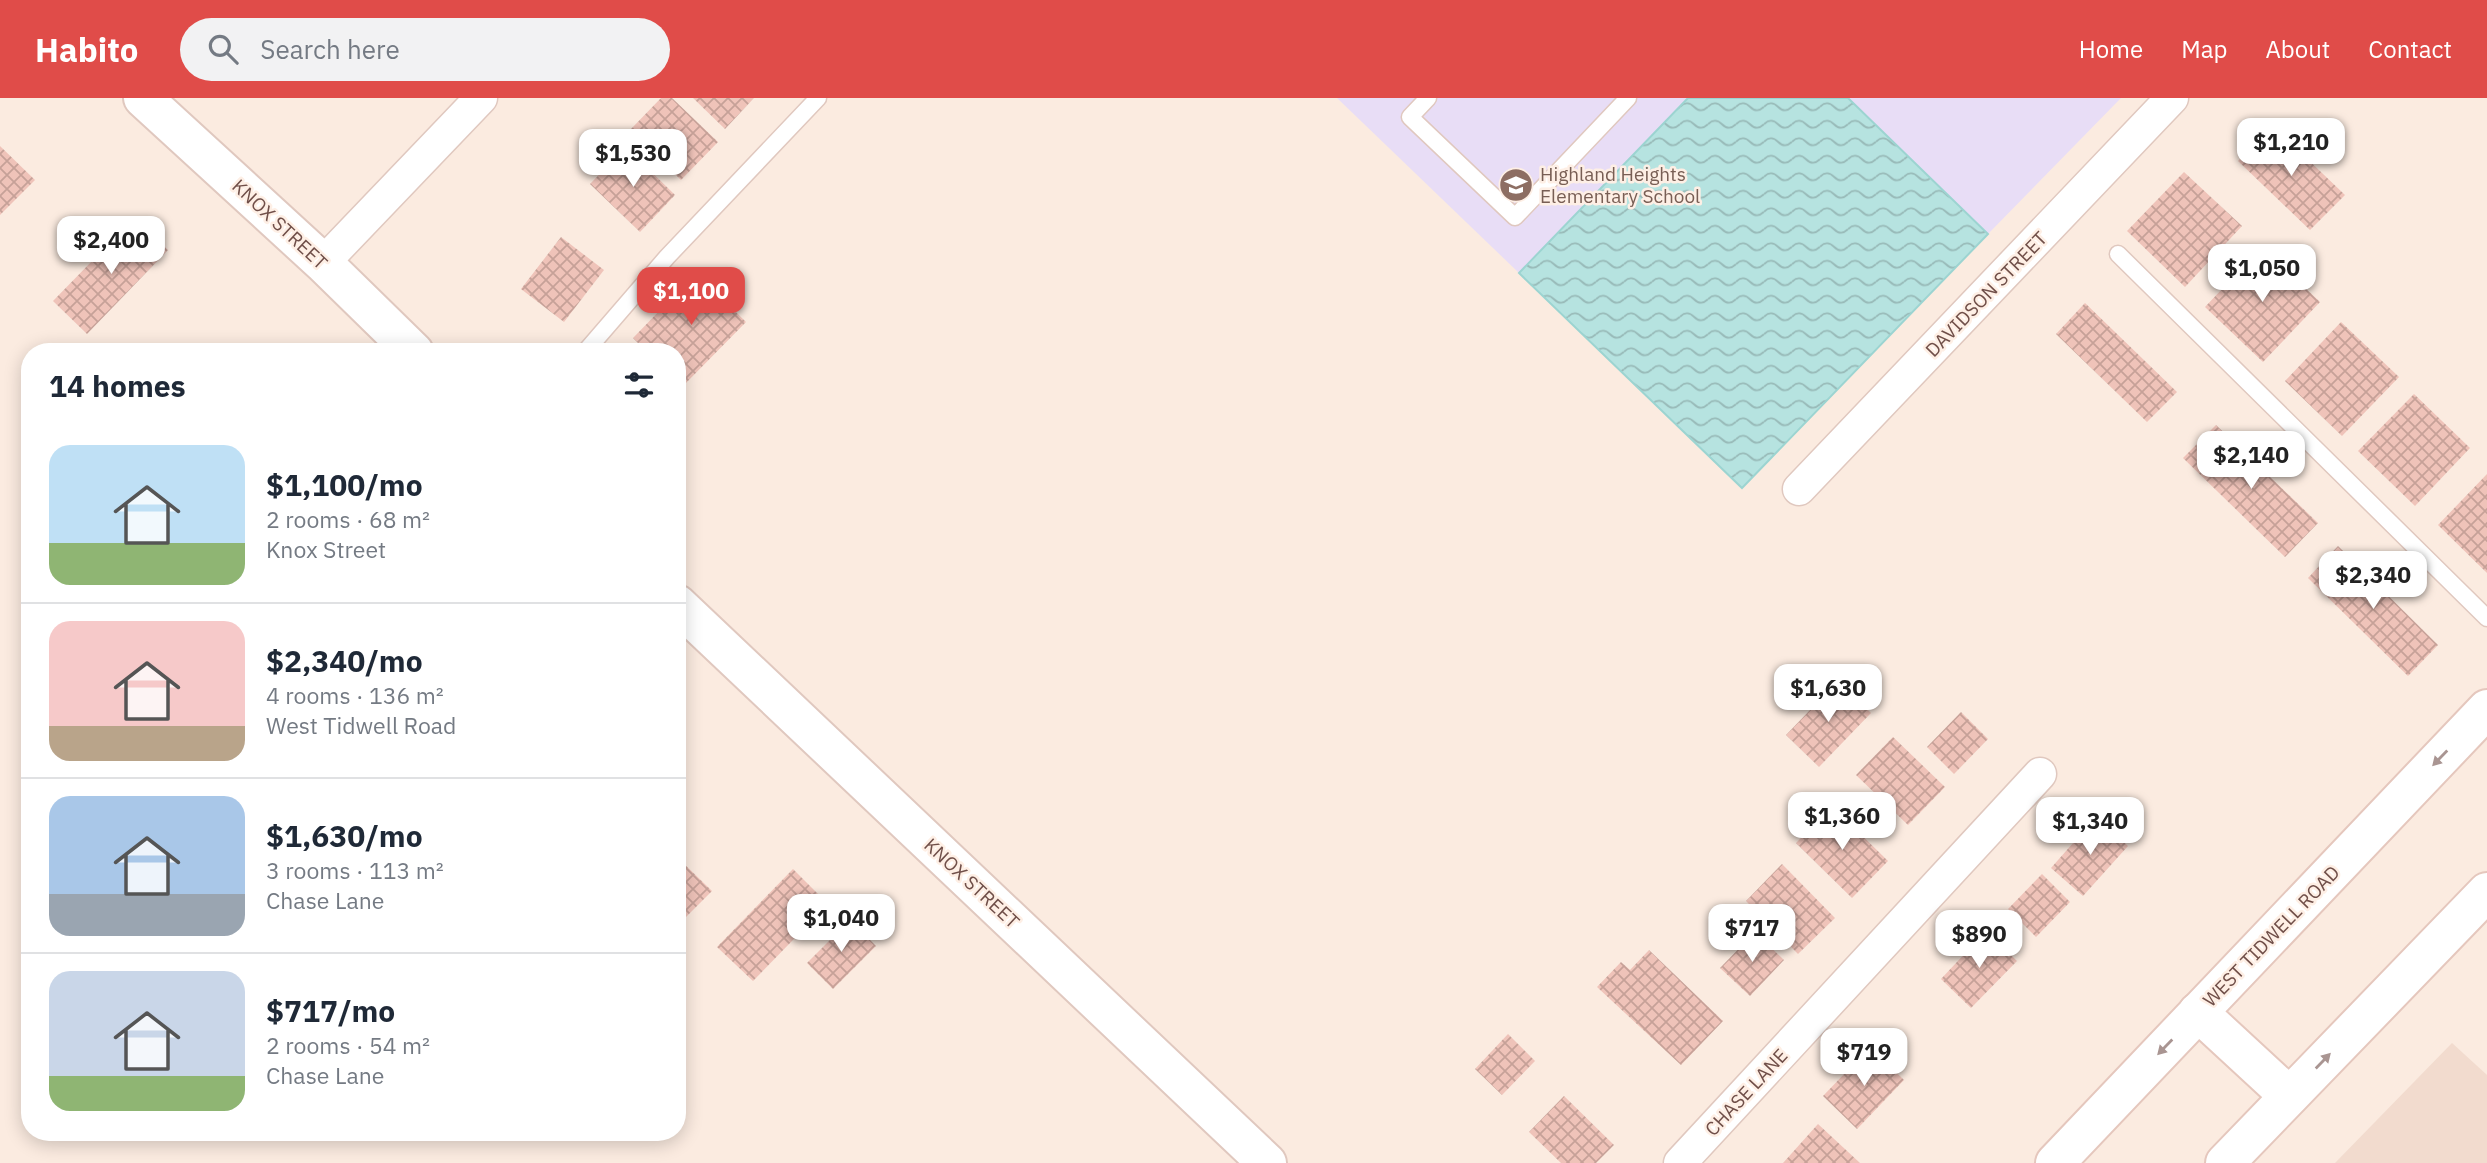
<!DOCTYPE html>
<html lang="en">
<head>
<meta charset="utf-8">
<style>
  :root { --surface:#fff; --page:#f2f2f3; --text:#1f2937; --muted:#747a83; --line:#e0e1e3; --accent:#e04c49 }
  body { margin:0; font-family:"IBM Plex Sans",sans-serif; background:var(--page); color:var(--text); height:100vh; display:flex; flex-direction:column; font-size:26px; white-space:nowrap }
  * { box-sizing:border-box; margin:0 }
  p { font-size:23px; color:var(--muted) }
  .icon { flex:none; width:38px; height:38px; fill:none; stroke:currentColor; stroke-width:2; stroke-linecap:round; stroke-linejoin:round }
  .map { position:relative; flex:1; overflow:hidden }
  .drawer { position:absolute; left:21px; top:245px; width:665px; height:798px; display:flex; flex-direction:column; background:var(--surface); border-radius:28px; box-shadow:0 4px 18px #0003 }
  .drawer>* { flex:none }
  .price { position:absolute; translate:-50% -60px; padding:0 16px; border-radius:14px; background:#fff; color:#222; font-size:23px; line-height:46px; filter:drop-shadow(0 2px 4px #0008) }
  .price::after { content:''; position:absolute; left:50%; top:42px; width:21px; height:16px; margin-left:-10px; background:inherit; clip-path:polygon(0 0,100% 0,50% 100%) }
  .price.on { background:var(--accent); color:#fff }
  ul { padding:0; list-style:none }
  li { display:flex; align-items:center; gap:21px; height:175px; padding:0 28px }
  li+li { border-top:2px solid var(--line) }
  li span { display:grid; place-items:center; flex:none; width:196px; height:140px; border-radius:21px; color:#555 }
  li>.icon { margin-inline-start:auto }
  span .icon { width:84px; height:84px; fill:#fffc; stroke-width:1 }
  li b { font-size:30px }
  h2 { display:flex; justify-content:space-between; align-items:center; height:84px; padding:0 28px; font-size:30px }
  header { display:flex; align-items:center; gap:42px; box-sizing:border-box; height:98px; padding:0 35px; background:var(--accent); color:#fff }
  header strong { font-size:33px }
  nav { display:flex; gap:38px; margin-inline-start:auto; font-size:24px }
  .search { width:490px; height:63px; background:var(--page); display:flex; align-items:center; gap:18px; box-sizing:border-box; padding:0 24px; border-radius:38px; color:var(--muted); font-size:26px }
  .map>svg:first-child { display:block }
</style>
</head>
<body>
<header>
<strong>Habito</strong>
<div class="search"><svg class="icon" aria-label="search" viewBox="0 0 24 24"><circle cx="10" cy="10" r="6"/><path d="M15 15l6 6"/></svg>Search here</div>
<nav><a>Home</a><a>Map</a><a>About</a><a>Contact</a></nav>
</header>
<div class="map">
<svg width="2487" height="1065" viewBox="0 0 2487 1065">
  <defs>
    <pattern id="water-waves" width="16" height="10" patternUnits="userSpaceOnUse" patternTransform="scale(1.75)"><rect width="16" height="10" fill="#b6e3e0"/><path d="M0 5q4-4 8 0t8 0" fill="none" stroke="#98bab8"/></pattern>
    <pattern id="building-cross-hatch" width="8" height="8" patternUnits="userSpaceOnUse" patternTransform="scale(1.75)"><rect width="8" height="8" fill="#efc3b9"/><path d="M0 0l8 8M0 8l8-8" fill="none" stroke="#c6a198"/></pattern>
  </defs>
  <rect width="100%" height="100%" fill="#fbebe0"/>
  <!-- residential -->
  <path fill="#f2dbce" d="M2452 945 2487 977V1065H2335Z"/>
  <!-- education -->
  <g fill="#e8ddf6">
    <path d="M1337 0H1688L1519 175Z"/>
    <path d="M1848 0H2121L1988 136Z"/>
  </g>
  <!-- water -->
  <path fill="url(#water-waves)" stroke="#9cd4d1" stroke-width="2" d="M1688 0H1848L1988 136 1742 390 1519 175Z"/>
  <!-- building -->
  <g fill="url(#building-cross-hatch)">
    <path d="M661 0H672L718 44 681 82 630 32Z"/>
    <path d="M693 0H754L725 31Z"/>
    <path d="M2272 27 2345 97 2310 132 2238 63Z"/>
    <path d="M0 48 35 82 0 117Z"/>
    <path d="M626 49 675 97 640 134 590 86Z"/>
    <path d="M2184 74 2242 128 2185 189 2127 133Z"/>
    <path d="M135 119 168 152 87 236 53 203Z"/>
    <path d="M561 139 604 172 564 224 521 191Z"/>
    <path d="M2262 149 2320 204 2263 264 2205 209Z"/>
    <path d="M696 175 746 224 683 288 677 283V254H647L633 240Z"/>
    <path d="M2085 205 2177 294 2147 324 2056 236Z"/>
    <path d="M2341 224 2399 279 2342 338 2285 283Z"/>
    <path d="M2414 296 2470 350 2415 408 2358 353Z"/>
    <path d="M2216 327 2318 425 2285 459 2183 360Z"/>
    <path d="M2487 376V475L2438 427Z"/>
    <path d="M2338 448 2438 547 2408 578 2308 480Z"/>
    <path d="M1838 583 1871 615 1819 669 1786 637Z"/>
    <path d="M1961 614 1988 641 1954 676 1927 649Z"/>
    <path d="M1893 639 1945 689 1908 727 1856 677Z"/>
    <path d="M1832 708 1888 763 1852 800 1796 745Z"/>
    <path d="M2096 719 2128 748 2083 798 2051 770Z"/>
    <path d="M677 759 712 793 677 828Z"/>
    <path d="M1782 766 1835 820 1798 856 1746 803Z"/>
    <path d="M793 771 828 806 753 883 717 849Z"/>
    <path d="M2042 776 2070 804 2036 839 2008 811Z"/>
    <path d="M850 822 876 848 833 891 807 865Z"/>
    <path d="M1986 833 2017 863 1971 910 1941 881Z"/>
    <path d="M1755 834 1784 862 1750 898 1720 870Z"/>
    <path d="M1649 852 1723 923 1681 967 1597 889 1621 864 1630 872Z"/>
    <path d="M1508 936 1535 963 1502 997 1475 971Z"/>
    <path d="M1870 949 1904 982 1857 1031 1823 998Z"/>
    <path d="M1564 998 1614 1047 1596 1065H1561L1529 1034Z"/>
    <path d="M1818 1026 1860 1065H1783Z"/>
  </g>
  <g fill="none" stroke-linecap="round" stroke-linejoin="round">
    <!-- service casing -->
    <g stroke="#e0c8bf" stroke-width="19">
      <g id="service">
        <path d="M1428 0 1410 19 1515 119 1628 0"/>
        <path d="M2118 156 2487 520"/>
        <path d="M585 254 667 159 818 0"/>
      </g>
    </g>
    <!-- minor casing -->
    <g stroke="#e0c8bf" stroke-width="35">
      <g id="minor">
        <path d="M323 165 481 0"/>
        <path d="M1799 391 2172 0"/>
        <path d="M1680 1065 2040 676"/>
      </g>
    </g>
    <!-- tertiary casing -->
    <g stroke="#e0c8bf" stroke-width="42">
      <g id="tertiary">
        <path d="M143 0 323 165 414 254"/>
        <path d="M677 506 1267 1065"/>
      </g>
    </g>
    <!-- secondary casing -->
    <g stroke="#e5c7bd" stroke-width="42">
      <g id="secondary">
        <path d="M2198 914 2289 998"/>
        <path d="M2055 1065 2487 611"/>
        <path d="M2225 1065 2487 794"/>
      </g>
    </g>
    <!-- service -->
    <use href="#service" stroke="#fff" stroke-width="16"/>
    <!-- minor -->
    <use href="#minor" stroke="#fff" stroke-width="32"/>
    <!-- tertiary -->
    <use href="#tertiary" stroke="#fff" stroke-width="38"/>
    <!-- secondary -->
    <use href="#secondary" stroke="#fff" stroke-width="38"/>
  </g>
  <!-- one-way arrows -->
  <defs><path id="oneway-solid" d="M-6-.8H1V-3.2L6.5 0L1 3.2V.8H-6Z" transform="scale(1.75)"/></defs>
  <g fill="#a99592">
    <use href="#oneway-solid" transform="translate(2440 660) rotate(134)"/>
    <use href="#oneway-solid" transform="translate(2165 949) rotate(134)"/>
    <use href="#oneway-solid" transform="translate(2323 963) rotate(-46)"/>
  </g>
  <!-- icons -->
  <defs>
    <g id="school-disc" transform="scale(1.75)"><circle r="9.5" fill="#8d6e63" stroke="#feefe5"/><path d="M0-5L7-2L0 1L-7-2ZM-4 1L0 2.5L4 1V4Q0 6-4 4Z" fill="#fff"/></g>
  </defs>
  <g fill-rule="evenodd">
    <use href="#school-disc" x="1516" y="87"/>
  </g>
  <g text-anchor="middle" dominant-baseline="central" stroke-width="5" stroke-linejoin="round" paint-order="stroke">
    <!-- education labels -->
    <g font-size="19" fill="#785e54" stroke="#feefe5" text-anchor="start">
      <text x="1540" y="76">Highland Heights<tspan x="1540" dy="22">Elementary School</tspan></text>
    </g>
    <!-- street labels -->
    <g font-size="19" fill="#704f49" stroke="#feefe5">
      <text transform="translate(280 126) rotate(43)">KNOX STREET</text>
      <text transform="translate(1986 196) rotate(-46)">DAVIDSON STREET</text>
      <text transform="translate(972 785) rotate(43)">KNOX STREET</text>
      <text transform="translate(2271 838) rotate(-46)">WEST TIDWELL ROAD</text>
      <text transform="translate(1746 994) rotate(-47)">CHASE LANE</text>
    </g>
  </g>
</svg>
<b class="price" style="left:2291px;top:80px">$1,210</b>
<b class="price" style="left:633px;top:91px">$1,530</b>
<b class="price" style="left:111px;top:178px">$2,400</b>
<b class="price" style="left:2262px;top:206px">$1,050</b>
<b class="price on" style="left:691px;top:229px">$1,100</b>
<b class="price" style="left:2251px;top:393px">$2,140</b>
<b class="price" style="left:2373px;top:513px">$2,340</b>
<b class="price" style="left:1828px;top:626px">$1,630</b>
<b class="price" style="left:1842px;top:754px">$1,360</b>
<b class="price" style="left:2090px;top:759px">$1,340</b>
<b class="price" style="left:841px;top:856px">$1,040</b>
<b class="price" style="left:1752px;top:866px">$717</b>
<b class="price" style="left:1979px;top:872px">$890</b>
<b class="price" style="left:1864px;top:990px">$719</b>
<section class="drawer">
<h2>14 homes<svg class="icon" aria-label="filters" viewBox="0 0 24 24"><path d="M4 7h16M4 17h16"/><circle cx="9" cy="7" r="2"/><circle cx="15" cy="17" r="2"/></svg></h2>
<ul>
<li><span style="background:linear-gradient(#bfe0f5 70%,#8fb573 0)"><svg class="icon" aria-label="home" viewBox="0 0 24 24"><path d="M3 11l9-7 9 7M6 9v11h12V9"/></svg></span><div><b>$1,100/mo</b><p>2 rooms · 68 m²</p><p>Knox Street</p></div></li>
<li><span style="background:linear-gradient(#f6c9c9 75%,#b9a48a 0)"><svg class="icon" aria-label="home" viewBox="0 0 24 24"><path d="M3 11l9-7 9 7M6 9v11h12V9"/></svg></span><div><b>$2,340/mo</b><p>4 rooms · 136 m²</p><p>West Tidwell Road</p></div></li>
<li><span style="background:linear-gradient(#a9c7e8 70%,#9aa5b1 0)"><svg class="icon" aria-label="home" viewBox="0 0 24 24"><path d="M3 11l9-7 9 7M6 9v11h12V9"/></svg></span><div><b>$1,630/mo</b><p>3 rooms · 113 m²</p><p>Chase Lane</p></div></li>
<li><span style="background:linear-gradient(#c9d6e8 75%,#8fb573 0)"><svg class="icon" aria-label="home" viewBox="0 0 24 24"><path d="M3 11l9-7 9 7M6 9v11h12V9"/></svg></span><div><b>$717/mo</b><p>2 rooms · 54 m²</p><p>Chase Lane</p></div></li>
</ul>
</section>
</div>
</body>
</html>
